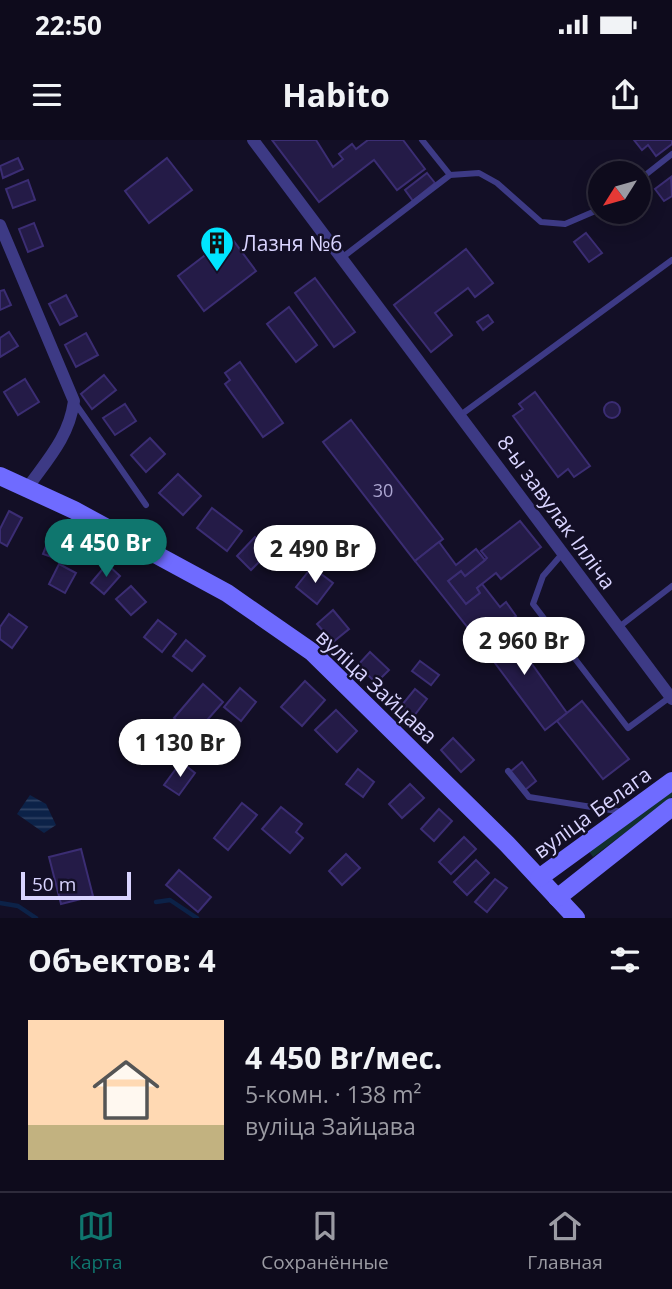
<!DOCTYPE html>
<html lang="ru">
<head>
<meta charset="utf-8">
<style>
  :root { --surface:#0e0b1c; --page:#1c1929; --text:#f1f3f6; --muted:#9b9ba3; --line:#2e2b3b; --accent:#0f766e }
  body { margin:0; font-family:"Open Sans",sans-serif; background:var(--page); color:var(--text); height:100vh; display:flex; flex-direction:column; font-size:26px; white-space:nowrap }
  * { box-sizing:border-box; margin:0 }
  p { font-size:23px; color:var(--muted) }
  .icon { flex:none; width:38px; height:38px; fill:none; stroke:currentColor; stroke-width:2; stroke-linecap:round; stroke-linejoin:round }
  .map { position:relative; height:778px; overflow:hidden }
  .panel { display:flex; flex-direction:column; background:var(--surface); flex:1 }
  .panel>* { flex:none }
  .needle { width:46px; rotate:233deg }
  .controls { position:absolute; left:588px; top:21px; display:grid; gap:14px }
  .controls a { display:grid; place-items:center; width:63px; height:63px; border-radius:50%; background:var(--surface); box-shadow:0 4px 18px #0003,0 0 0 2px var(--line); font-size:35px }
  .scale { position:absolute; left:21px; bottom:18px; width:110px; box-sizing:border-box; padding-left:7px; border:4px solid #d9d4ff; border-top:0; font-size:19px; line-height:24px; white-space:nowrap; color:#d9d4ff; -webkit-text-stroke:5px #130f26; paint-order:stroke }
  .price { position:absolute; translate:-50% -60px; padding:0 16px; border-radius:24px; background:#fff; color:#222; font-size:23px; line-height:46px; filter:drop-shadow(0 2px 4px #0008) }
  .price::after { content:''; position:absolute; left:50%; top:42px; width:21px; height:16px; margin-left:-10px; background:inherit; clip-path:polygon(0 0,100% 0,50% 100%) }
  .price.active { background:var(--accent); color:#fff }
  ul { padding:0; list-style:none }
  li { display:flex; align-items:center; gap:21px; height:175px; padding:0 28px }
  li span { display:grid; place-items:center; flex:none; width:196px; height:140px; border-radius:0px; color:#555 }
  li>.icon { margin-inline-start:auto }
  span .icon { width:84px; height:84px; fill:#fffc; stroke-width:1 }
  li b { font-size:30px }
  h2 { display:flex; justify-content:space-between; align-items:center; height:84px; padding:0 28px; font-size:30px }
  .status { display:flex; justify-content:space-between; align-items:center; height:49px; padding:0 35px; background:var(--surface); direction:ltr }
  .status svg { height:19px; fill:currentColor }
  header { display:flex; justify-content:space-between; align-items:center; height:91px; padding:0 28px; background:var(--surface); font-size:32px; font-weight:700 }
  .tab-bar { display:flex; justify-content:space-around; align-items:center; height:98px; border-top:2px solid var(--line); background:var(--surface); font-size:19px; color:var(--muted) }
  .tab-bar a { display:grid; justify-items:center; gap:4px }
  .tab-bar .active { color:var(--accent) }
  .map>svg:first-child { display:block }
</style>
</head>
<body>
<div class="status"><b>22:50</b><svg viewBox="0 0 49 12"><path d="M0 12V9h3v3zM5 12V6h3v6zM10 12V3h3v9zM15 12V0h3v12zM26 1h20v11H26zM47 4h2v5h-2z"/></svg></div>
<header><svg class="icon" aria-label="menu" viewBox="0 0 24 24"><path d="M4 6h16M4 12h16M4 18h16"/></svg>Habito<svg class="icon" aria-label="share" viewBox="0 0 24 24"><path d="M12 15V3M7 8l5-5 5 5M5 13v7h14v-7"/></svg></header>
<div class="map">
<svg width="672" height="778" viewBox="0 0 672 778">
  <defs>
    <pattern id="water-rules" width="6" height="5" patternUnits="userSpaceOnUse" patternTransform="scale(1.75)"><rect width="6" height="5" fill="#0c2248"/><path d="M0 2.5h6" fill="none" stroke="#2f4163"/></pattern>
  </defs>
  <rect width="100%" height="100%" fill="#130f26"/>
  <!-- green -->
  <path fill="#12302f" d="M672 647V657L593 717 588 710Z"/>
  <!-- water -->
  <path fill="url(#water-rules)" d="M30 655 46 664 56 685 44 693 17 674Z"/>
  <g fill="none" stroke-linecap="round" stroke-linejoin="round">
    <!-- stream -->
    <g stroke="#0c2248" stroke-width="4.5">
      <path d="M156 762 170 760 197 778"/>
      <path d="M0 763 18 766 36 778"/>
    </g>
  </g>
  <!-- building -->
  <g fill="#241b47" stroke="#3b2d73" stroke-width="2">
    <path d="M272 0H316L333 27 343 19 339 14 352 4 356 9 368 0H403L425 29 397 50 374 20 319 62Z"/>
    <path d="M634 0H672V4L656 16 648 5 642 10Z"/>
    <path d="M18 18 23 29 3 38 0 26Z"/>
    <path d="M167 18 192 50 149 83 125 51Z"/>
    <path d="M427 33 435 43 413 61 405 50Z"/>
    <path d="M671 37 672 56 664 61 655 49Z"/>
    <path d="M28 40 35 60 13 68 6 49Z"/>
    <path d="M34 83 43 106 28 112 19 89Z"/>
    <path d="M586 93 602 113 589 122 574 102Z"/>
    <path d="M230 96 256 131 204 171 178 136Z"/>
    <path d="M466 109 493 143 475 157 468 148 435 173 452 195 431 212 394 165Z"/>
    <path d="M315 138 355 192 334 207 295 153Z"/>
    <path d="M4 150 11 165 0 170V151Z"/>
    <path d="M66 155 77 176 60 185 49 164Z"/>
    <path d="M289 167 317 205 296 222 267 184Z"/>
    <path d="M488 175 493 182 483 190 477 182Z"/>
    <path d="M9 192 18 206 0 217V198Z"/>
    <path d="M86 193 98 215 76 227 65 205Z"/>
    <path d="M240 222 283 283 263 297 225 244 230 240 225 233Z"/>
    <path d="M104 235 116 250 92 269 81 254Z"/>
    <path d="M25 239 39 262 18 275 4 252Z"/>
    <path d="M535 252 590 326 574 337 568 329 558 337 513 276 523 269 519 264Z"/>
    <circle cx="612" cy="270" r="8"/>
    <path d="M125 264 136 281 115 295 103 278Z"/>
    <path d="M351 280 443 399 415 421 323 302Z"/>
    <path d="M150 298 165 314 146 332 131 315Z"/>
    <path d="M178 334 201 356 183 375 159 353Z"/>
    <path d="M212 368 242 391 227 411 197 388Z"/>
    <path d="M9 371 22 378 7 406 0 402V389Z"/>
    <path d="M520 381 541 407 501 439 496 433 477 448 480 453 466 464 448 441 461 431 465 436 485 420 487 418 481 411Z"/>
    <path d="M51 394 65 400 57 419 43 414Z"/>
    <path d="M255 397 270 411 251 430 237 416Z"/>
    <path d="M439 402 456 425 476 409 485 420 465 436 461 431 448 441 466 464 480 453 477 448 482 444 500 467 506 462 516 476 480 503 415 421Z"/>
    <path d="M59 424 76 433 65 453 49 444Z"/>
    <path d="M107 424 120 436 104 454 91 443Z"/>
    <path d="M312 427 333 443 317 464 296 447Z"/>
    <path d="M131 446 146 462 131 475 116 459Z"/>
    <path d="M333 470 349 489 333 502 317 484Z"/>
    <path d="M9 474 27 487 12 508 0 499V487Z"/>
    <path d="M158 480 176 494 162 512 144 497Z"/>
    <path d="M504 485 567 573 545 590 480 503Z"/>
    <path d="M186 500 205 516 192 531 173 516Z"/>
    <path d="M370 512 389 530 376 543 358 525Z"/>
    <path d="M420 521 439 535 431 545 412 531Z"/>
    <path d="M305 541 325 560 302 586 281 567Z"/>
    <path d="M203 544 223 562 194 595 174 578Z"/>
    <path d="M240 548 256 562 241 581 224 567Z"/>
    <path d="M415 549 427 559 410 581 397 571Z"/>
    <path d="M582 561 629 619 603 639 557 581Z"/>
    <path d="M336 570 357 591 337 612 315 590Z"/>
    <path d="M453 598 474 620 461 632 441 610Z"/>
    <path d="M181 622 195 633 179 655 164 645Z"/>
    <path d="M522 622 536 641 525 650 510 632Z"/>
    <path d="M358 629 374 642 363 657 346 644Z"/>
    <path d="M410 644 424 658 402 678 389 664Z"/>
    <path d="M242 663 257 675 228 710 214 698Z"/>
    <path d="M281 667 302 684 296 692 303 698 290 713 262 689Z"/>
    <path d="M439 669 452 681 434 701 421 689Z"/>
    <path d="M464 697 476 709 451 734 439 722Z"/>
    <path d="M81 709 93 756 61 764 49 717Z"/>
    <path d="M346 714 360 728 342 745 329 731Z"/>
    <path d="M476 720 489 733 467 755 454 742Z"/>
    <path d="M179 730 211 757 198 772 166 745Z"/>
    <path d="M495 739 507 748 487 772 475 762Z"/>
  </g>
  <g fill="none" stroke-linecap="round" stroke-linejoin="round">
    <!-- lane -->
    <g stroke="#3d3a85" stroke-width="6">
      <path d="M422 0 450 35"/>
      <path d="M639 40 672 14"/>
      <path d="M343 117 450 35 479 33 497 43 541 82 565 84 600 69"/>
      <path d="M75 263 146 365"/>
      <path d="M462 274 672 120"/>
      <path d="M563 413 543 436 533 464 628 588 670 557"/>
      <path d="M619 487 672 446"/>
      <path d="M508 631 529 657 623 672"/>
    </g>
    <!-- street -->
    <g stroke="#3d3a85" stroke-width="12">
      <path d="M253 0 672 559"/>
      <path d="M0 85 74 261C69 297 48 319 28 347"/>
    </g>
    <!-- secondary -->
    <g stroke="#6f6bff" stroke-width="18">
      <path d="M0 336 74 370 227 453 312 512 507 704 576 778"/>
      <path d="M539 738 672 641"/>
      <path d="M557 758 672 667"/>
    </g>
  </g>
  <!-- icons -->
  <defs>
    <g id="building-pin" transform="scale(1.75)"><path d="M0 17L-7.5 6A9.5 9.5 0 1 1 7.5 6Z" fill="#00e5ff" stroke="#130f26"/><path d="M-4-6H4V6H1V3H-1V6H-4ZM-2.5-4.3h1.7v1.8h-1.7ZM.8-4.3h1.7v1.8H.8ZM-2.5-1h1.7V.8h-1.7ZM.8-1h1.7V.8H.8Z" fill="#111"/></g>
  </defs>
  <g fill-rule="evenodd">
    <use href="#building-pin" x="217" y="103"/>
  </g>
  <g text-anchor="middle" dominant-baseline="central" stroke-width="5" stroke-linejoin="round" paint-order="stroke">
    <!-- number labels -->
    <g font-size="18" fill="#aca6d1">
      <text x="383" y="350">30</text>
    </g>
    <!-- poi labels -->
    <g font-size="21" fill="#d9d4ff" stroke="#130f26" text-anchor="start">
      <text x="242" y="103">Лазня №6</text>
    </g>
    <!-- street labels -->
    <g font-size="21" fill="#d9d4ff" stroke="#130f26">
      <text transform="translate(557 372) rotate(54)">8-ы завулак Ілліча</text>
      <text transform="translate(377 546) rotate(43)">вуліца Зайцава</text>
      <text transform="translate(592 672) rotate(-36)">вуліца Белага</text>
    </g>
  </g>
</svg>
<div class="controls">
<a><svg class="needle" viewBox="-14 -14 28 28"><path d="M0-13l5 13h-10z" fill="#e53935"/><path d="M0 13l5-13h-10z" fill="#9b9ba3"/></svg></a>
</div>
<div class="scale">50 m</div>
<b class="price active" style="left:106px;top:439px">4 450 Br</b>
<b class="price" style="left:315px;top:445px">2 490 Br</b>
<b class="price" style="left:524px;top:537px">2 960 Br</b>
<b class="price" style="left:180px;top:639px">1 130 Br</b>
</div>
<section class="panel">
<h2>Объектов: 4<svg class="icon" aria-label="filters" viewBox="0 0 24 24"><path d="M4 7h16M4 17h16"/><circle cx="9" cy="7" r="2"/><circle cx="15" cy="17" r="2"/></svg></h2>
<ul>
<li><span style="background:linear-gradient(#ffd9b3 75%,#c2b280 0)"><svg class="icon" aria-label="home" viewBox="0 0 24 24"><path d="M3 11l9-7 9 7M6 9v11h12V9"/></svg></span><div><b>4 450 Br/мес.</b><p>5-комн. · 138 m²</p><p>вуліца Зайцава</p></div></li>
</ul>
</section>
<nav class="tab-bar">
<a class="active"><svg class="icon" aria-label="map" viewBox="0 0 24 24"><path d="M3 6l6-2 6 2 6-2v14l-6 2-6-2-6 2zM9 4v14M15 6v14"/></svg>Карта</a>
<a><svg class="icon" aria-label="saved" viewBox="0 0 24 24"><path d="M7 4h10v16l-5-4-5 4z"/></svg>Сохранённые</a>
<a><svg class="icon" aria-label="home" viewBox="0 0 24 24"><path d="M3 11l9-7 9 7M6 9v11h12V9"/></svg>Главная</a>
</nav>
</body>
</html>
